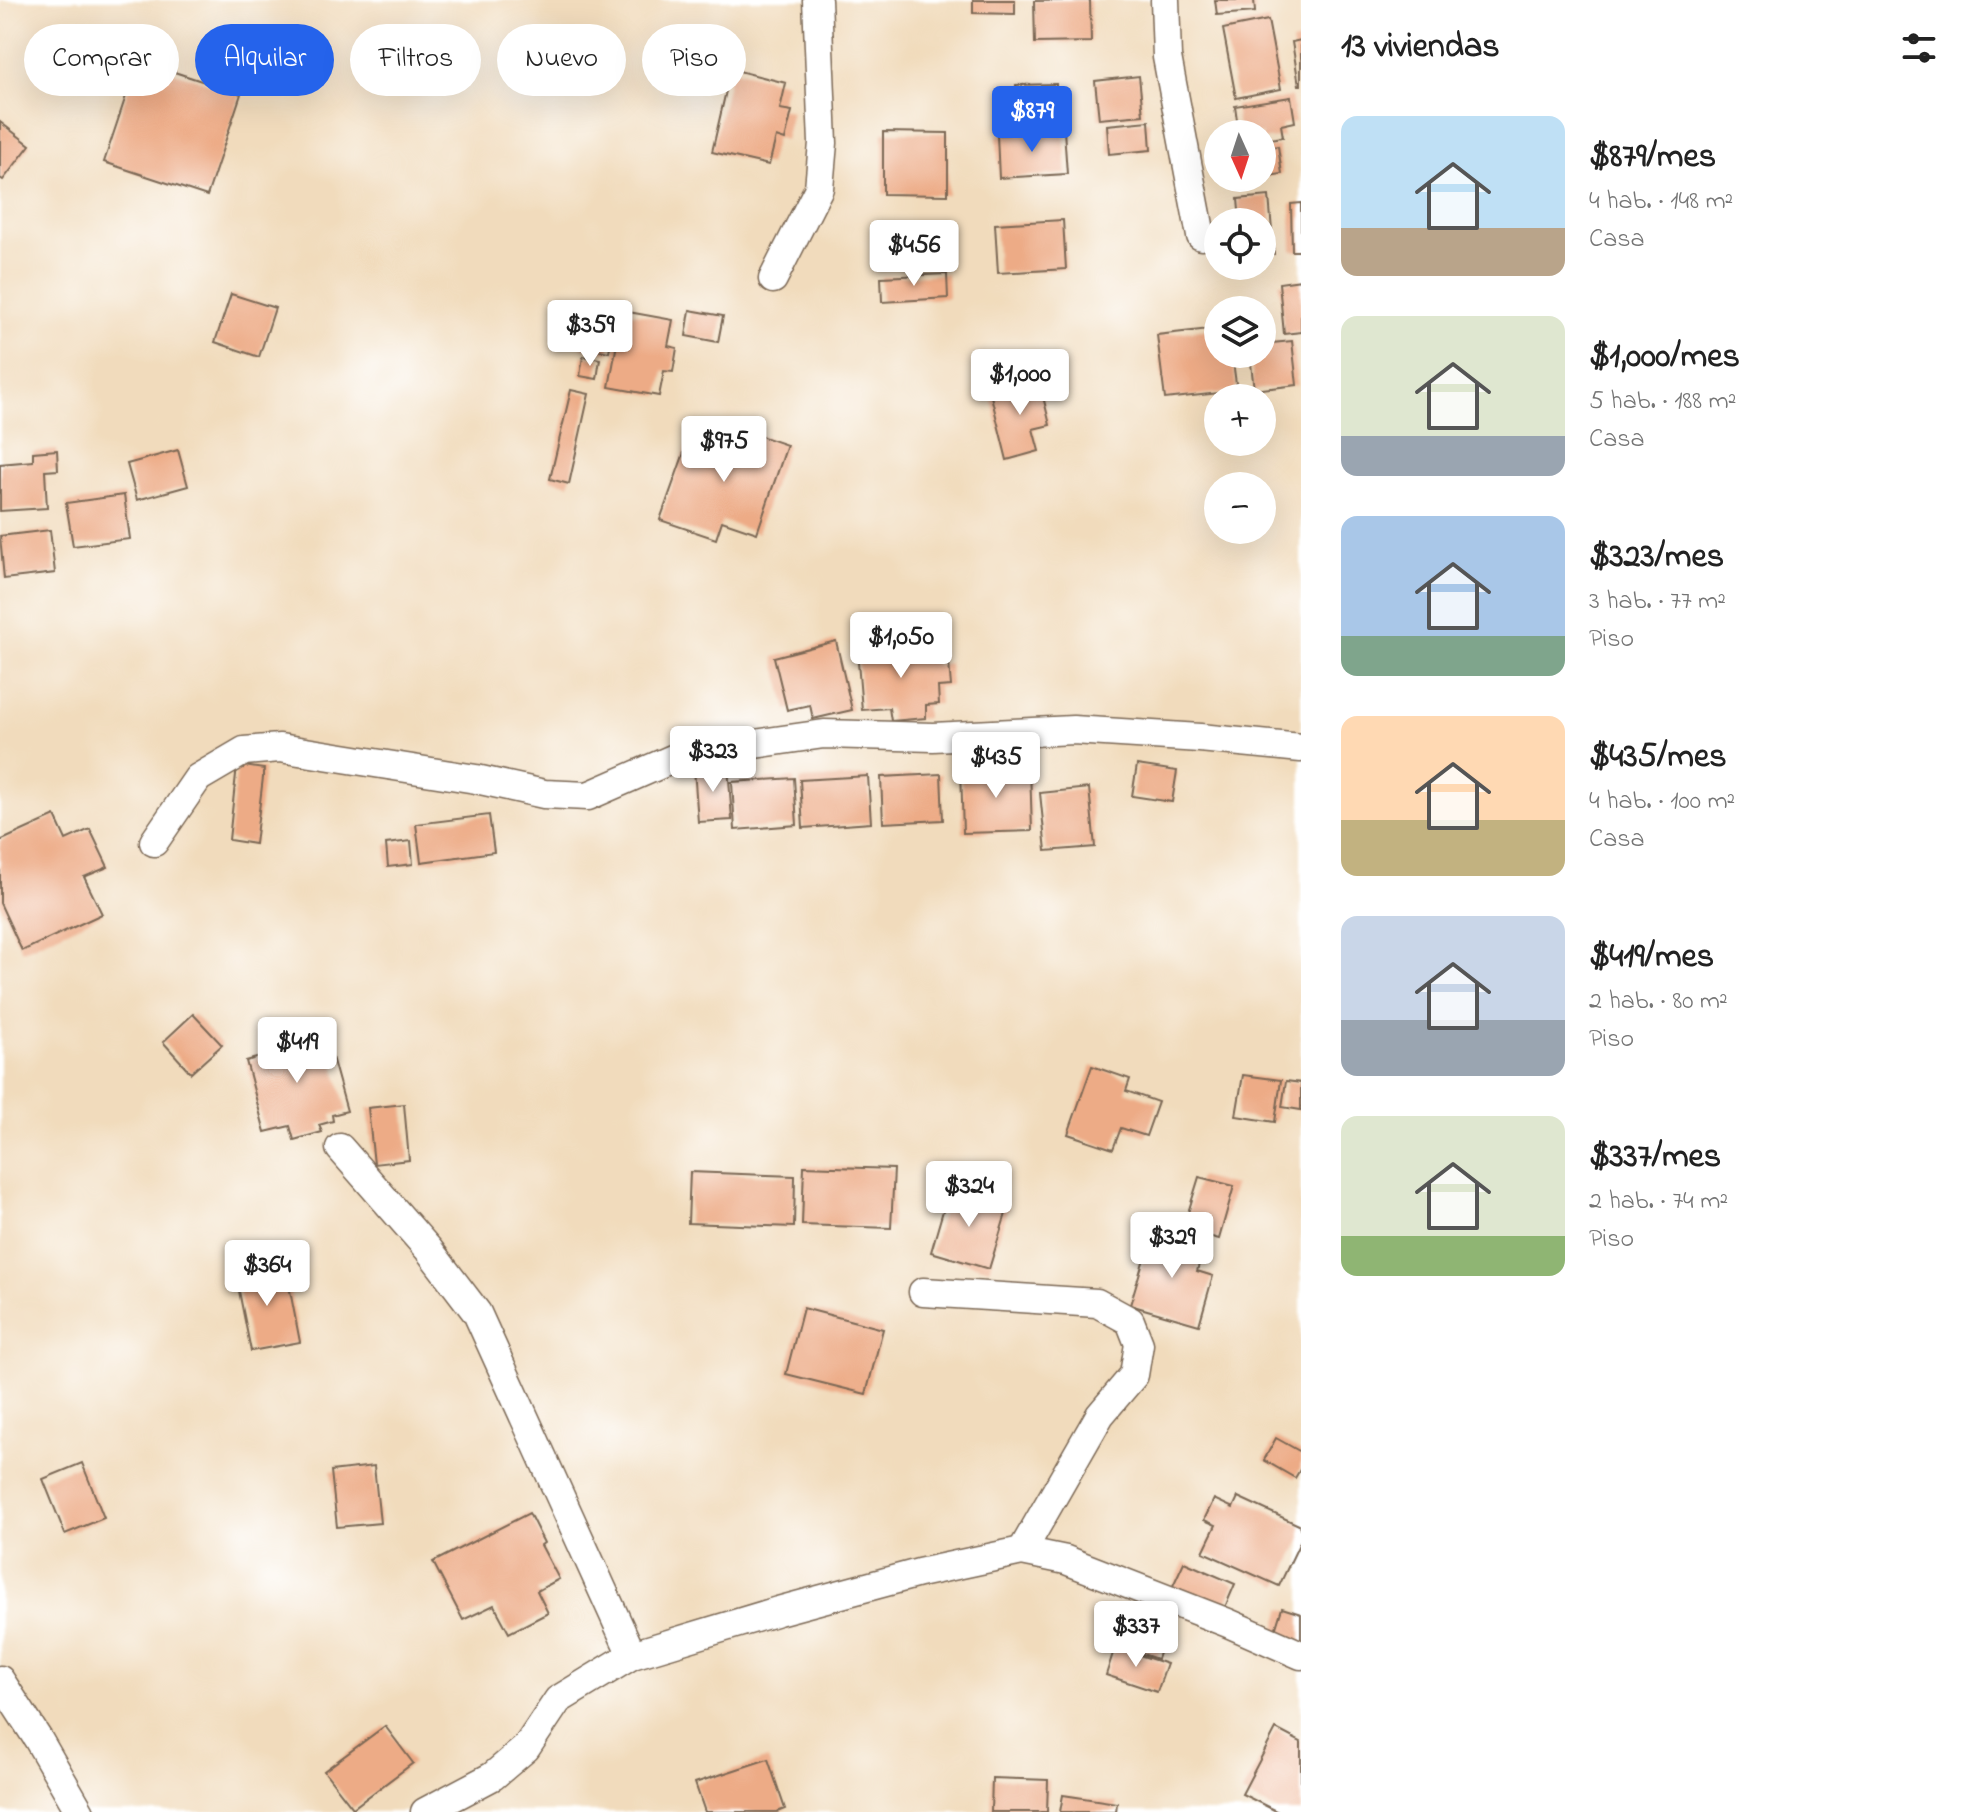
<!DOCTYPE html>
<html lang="es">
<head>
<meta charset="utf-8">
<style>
  :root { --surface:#fff; --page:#f6f6f6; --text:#222; --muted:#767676; --accent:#2563eb }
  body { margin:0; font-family:"Indie Flower",sans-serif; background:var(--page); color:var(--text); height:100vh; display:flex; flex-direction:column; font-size:30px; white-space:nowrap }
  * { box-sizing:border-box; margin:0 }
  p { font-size:26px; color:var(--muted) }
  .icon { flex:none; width:44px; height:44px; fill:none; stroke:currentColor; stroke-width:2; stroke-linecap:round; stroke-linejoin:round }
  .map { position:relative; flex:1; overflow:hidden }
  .sheet { display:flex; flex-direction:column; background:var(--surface); width:680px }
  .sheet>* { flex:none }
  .banner { position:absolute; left:24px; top:24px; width:760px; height:72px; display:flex; gap:16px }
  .needle { width:52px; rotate:177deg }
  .fabs { position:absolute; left:1204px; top:120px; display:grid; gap:16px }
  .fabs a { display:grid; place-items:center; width:72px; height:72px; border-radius:50%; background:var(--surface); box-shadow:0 8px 32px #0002; font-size:40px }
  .price { position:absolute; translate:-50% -68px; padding:0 18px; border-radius:8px; background:#fff; color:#222; font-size:26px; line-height:52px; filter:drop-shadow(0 2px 4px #0008) }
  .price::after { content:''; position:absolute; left:50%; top:48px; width:24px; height:18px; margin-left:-12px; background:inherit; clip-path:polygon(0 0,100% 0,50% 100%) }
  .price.selected { background:var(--accent); color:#fff }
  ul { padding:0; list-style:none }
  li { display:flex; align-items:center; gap:24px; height:200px; padding:0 40px }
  li span { display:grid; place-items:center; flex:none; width:224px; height:160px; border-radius:16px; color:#555 }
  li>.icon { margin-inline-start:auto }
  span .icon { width:96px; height:96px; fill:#fffc; stroke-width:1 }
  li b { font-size:34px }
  h2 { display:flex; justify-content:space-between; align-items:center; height:96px; padding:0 40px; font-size:34px }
  .pill { padding:0 28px; border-radius:36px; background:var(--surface); box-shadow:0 8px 32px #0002; font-size:28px; line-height:72px }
  .pill.selected { background:var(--accent); color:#fff }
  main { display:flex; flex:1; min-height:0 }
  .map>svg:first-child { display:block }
</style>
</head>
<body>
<main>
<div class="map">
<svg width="1301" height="1812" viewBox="0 0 1301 1812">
  <rect width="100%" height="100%" fill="#fff"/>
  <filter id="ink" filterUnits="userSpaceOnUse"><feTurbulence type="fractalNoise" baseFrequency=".0125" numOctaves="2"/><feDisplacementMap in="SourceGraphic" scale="16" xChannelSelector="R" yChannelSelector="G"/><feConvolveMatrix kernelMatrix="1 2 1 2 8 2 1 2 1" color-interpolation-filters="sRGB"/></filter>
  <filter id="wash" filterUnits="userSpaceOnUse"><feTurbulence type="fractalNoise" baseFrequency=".006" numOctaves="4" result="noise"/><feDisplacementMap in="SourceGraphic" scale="32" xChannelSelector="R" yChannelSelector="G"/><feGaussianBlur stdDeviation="1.8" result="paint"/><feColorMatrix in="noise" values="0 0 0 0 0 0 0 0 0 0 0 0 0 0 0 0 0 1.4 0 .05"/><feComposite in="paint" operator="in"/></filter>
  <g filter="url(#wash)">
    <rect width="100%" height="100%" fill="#f1dbbc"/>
    <g id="blocks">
      <!-- building -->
      <g fill="#edab86">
        <path d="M973 0H1015V14L973 13Z"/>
        <path d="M1090 0 1091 42 1035 43 1034 1Z"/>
        <path d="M1215 0H1254L1255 12 1217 15Z"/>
        <path d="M1268 20 1281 89 1236 98 1223 29Z"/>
        <path d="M1301 40V85H1299L1292 42Z"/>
        <path d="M138 60 241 94 207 196 104 162Z"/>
        <path d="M731 69 786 83 780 109 792 111 785 140 776 137 769 165 712 152Z"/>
        <path d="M1139 76 1143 115 1099 119 1095 81Z"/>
        <path d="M1056 84V118L1016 119V85Z"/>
        <path d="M1291 97 1295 122 1281 125 1283 137 1262 140V134H1239L1235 106Z"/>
        <path d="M1149 121 1151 150 1109 154 1107 125Z"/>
        <path d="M0 122 30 145 3 180 0 178Z"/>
        <path d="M1064 130 1067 174 999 178 997 135Z"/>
        <path d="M883 132 948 133V195L883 194Z"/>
        <path d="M1278 146 1282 174 1262 177V149Z"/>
        <path d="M1269 196 1274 254 1262 255V222H1240L1238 199Z"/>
        <path d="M1301 203V251H1292L1291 204Z"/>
        <path d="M1063 220 1066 269 998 273 995 224Z"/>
        <path d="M947 274 948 298 882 302 881 277Z"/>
        <path d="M1301 280V332L1284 334 1279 283Z"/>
        <path d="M231 294 275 308 259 357 215 342Z"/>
        <path d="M591 303 617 308 609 352 582 347Z"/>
        <path d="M690 310 723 316 718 342 686 336Z"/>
        <path d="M623 311 673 320 668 346 677 348 673 372 664 371 659 396 609 387Z"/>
        <path d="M1218 328V354H1232L1237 391 1165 399 1157 335Z"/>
        <path d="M1292 341 1297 385 1254 390 1250 354H1262V344Z"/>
        <path d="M583 356 600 359 597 379 580 376Z"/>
        <path d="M1039 380 1050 425 1033 429 1039 451 1007 460 990 392Z"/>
        <path d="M571 390 589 394 569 484 550 479Z"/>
        <path d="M737 428 787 445 757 533 722 521 716 539 660 520 690 436 730 450Z"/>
        <path d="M57 450 58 470 45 471 47 508 0 511V464L33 461V452Z"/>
        <path d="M178 450 188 486 137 500 127 464Z"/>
        <path d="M124 495 130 539 73 546 66 503Z"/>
        <path d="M50 530 55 573 4 579 0 536Z"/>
        <path d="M836 641 852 710 813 719 810 705 787 710 774 657Z"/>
        <path d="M933 643 935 665 949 663 951 686 938 687 939 704 926 705V718L891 721 889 708 862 710 857 650Z"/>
        <path d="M237 765 264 769 255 844 229 840Z"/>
        <path d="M1137 765 1177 771 1172 802 1132 796Z"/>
        <path d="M728 766 732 820 698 822 694 768Z"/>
        <path d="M1030 767 1032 831 963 833 961 769Z"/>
        <path d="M941 774 943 820 883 823 881 777Z"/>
        <path d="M868 776 871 823 803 828 800 780Z"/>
        <path d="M794 778 797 825 735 830 732 782Z"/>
        <path d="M1089 788 1095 847 1046 851 1040 793Z"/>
        <path d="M489 815 494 852 421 862 416 824Z"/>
        <path d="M55 816 66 840 90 829 108 867 84 877 102 914 22 951 0 903V841Z"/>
        <path d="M411 841 413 864 388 867 386 844Z"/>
        <path d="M193 1014 222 1045 191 1073 163 1042Z"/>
        <path d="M304 1026 308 1044 327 1039 347 1111 332 1115 333 1121 319 1125 322 1132 294 1140 290 1126 265 1132 246 1061 278 1052 274 1034Z"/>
        <path d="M1092 1066 1130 1079 1126 1091 1158 1102 1146 1136 1121 1128 1113 1149 1068 1134Z"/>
        <path d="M1243 1075 1281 1080 1275 1122 1236 1116Z"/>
        <path d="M1286 1081 1301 1083V1110L1282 1107Z"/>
        <path d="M404 1104 409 1160 374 1164 368 1108Z"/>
        <path d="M804 1166 894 1169 891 1228 802 1225Z"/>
        <path d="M690 1172 795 1176 794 1227 688 1223Z"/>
        <path d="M1199 1177 1234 1186 1219 1239 1183 1229Z"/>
        <path d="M949 1190 1008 1207 989 1269 931 1252Z"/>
        <path d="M1152 1232 1204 1247 1197 1271 1213 1276 1199 1325 1130 1305Z"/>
        <path d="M275 1264 278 1277 287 1275 300 1342 251 1351 235 1271Z"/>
        <path d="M803 1308 883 1329 866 1394 786 1374Z"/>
        <path d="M1276 1438 1301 1452V1468L1295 1478 1264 1460Z"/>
        <path d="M82 1463 104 1518 65 1534 43 1479Z"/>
        <path d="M374 1466 380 1523 337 1527 331 1471Z"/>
        <path d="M1238 1497 1301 1526V1540L1279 1586 1203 1552 1216 1525 1204 1520 1214 1499 1233 1508Z"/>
        <path d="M529 1513 544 1543 541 1545 559 1579 537 1591 548 1613 509 1633 494 1605 463 1620 433 1562Z"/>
        <path d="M1184 1562 1235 1584 1223 1612 1171 1590Z"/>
        <path d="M1129 1606 1170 1619 1157 1659 1116 1645Z"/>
        <path d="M1282 1608 1301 1614V1646L1273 1637Z"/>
        <path d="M1115 1647 1167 1664 1157 1692 1106 1675Z"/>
        <path d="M385 1726 413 1763 353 1808 324 1771Z"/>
        <path d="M1276 1729 1301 1742V1812H1278L1242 1794Z"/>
        <path d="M768 1759 785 1809 777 1812H705L695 1783Z"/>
        <path d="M992 1778 1048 1780 1047 1812H991Z"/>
        <path d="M1063 1795 1117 1803 1116 1812H1060Z"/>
      </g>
    </g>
  </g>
  <g filter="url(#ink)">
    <use href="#blocks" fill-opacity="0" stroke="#7b6855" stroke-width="2"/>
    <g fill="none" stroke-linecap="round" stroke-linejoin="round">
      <!-- street casing -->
      <g stroke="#7b6855" stroke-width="31">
        <g id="street">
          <path d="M1165 0 1167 57 1201 236"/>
          <path d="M773 279 819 188 823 143 817 0"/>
          <path d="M154 842 198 778 244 751 280 748 476 779 544 794 588 796 684 754 824 734 933 737 1073 730 1200 738 1301 748"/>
          <path d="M340 1148 429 1250 477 1313 632 1655"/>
          <path d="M923 1292 1097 1303 1130 1321 1139 1344 1134 1375 1100 1415 1022 1551"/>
          <path d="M0 1680 38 1739 80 1812"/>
          <path d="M425 1812 493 1776 526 1748 558 1700 632 1655 778 1611 919 1573 1022 1551 1066 1560 1228 1623 1301 1655"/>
        </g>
      </g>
      <!-- street -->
      <use href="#street" stroke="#fff" stroke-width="28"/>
    </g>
  </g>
</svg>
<div class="fabs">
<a><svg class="needle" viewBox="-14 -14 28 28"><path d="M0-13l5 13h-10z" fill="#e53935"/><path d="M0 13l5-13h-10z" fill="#767676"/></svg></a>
<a><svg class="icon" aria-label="locate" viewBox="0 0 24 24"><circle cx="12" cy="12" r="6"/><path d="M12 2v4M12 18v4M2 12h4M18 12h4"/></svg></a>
<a><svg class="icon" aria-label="layers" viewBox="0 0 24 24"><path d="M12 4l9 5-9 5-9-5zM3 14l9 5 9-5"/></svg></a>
<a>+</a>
<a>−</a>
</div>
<b class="price selected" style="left:1032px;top:154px">$879</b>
<b class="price" style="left:914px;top:288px">$456</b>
<b class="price" style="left:590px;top:368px">$359</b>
<b class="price" style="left:1020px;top:417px">$1,000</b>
<b class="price" style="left:724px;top:484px">$975</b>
<b class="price" style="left:901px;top:680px">$1,050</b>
<b class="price" style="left:713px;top:794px">$323</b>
<b class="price" style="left:996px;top:800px">$435</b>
<b class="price" style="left:297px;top:1085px">$419</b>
<b class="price" style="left:969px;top:1229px">$324</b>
<b class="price" style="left:1172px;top:1280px">$329</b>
<b class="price" style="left:267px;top:1308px">$364</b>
<b class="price" style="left:1136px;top:1669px">$337</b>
<div class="banner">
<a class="pill">Comprar</a>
<a class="pill selected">Alquilar</a>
<a class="pill">Filtros</a>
<a class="pill">Nuevo</a>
<a class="pill">Piso</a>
</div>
</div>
<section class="sheet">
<h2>13 viviendas<svg class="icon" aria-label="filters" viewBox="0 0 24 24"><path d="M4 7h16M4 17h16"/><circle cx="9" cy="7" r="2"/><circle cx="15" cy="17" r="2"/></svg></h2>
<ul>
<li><span style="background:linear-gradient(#bfe0f5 70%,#b9a48a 0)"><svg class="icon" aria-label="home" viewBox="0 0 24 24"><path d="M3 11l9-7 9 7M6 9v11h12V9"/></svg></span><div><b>$879/mes</b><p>4 hab. · 148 m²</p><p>Casa</p></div></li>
<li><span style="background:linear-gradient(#dfe7d0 75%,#9aa5b1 0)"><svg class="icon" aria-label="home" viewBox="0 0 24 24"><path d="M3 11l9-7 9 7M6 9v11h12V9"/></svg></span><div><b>$1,000/mes</b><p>5 hab. · 188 m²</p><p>Casa</p></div></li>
<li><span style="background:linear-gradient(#a9c7e8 75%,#7fa58c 0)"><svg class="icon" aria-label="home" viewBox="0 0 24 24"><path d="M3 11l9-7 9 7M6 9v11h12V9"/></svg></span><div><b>$323/mes</b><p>3 hab. · 77 m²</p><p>Piso</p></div></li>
<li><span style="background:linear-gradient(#ffd9b3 65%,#c2b280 0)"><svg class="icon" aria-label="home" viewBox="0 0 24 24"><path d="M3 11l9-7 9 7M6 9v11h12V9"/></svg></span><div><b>$435/mes</b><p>4 hab. · 100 m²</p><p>Casa</p></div></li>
<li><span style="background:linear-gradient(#c9d6e8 65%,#9aa5b1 0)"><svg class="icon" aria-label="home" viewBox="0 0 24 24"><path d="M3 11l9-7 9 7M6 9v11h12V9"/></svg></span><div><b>$419/mes</b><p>2 hab. · 80 m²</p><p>Piso</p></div></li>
<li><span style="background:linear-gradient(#dfe7d0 75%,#8fb573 0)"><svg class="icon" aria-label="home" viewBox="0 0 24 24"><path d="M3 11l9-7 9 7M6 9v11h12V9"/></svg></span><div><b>$337/mes</b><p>2 hab. · 74 m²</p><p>Piso</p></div></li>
</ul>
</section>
</main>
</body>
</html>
